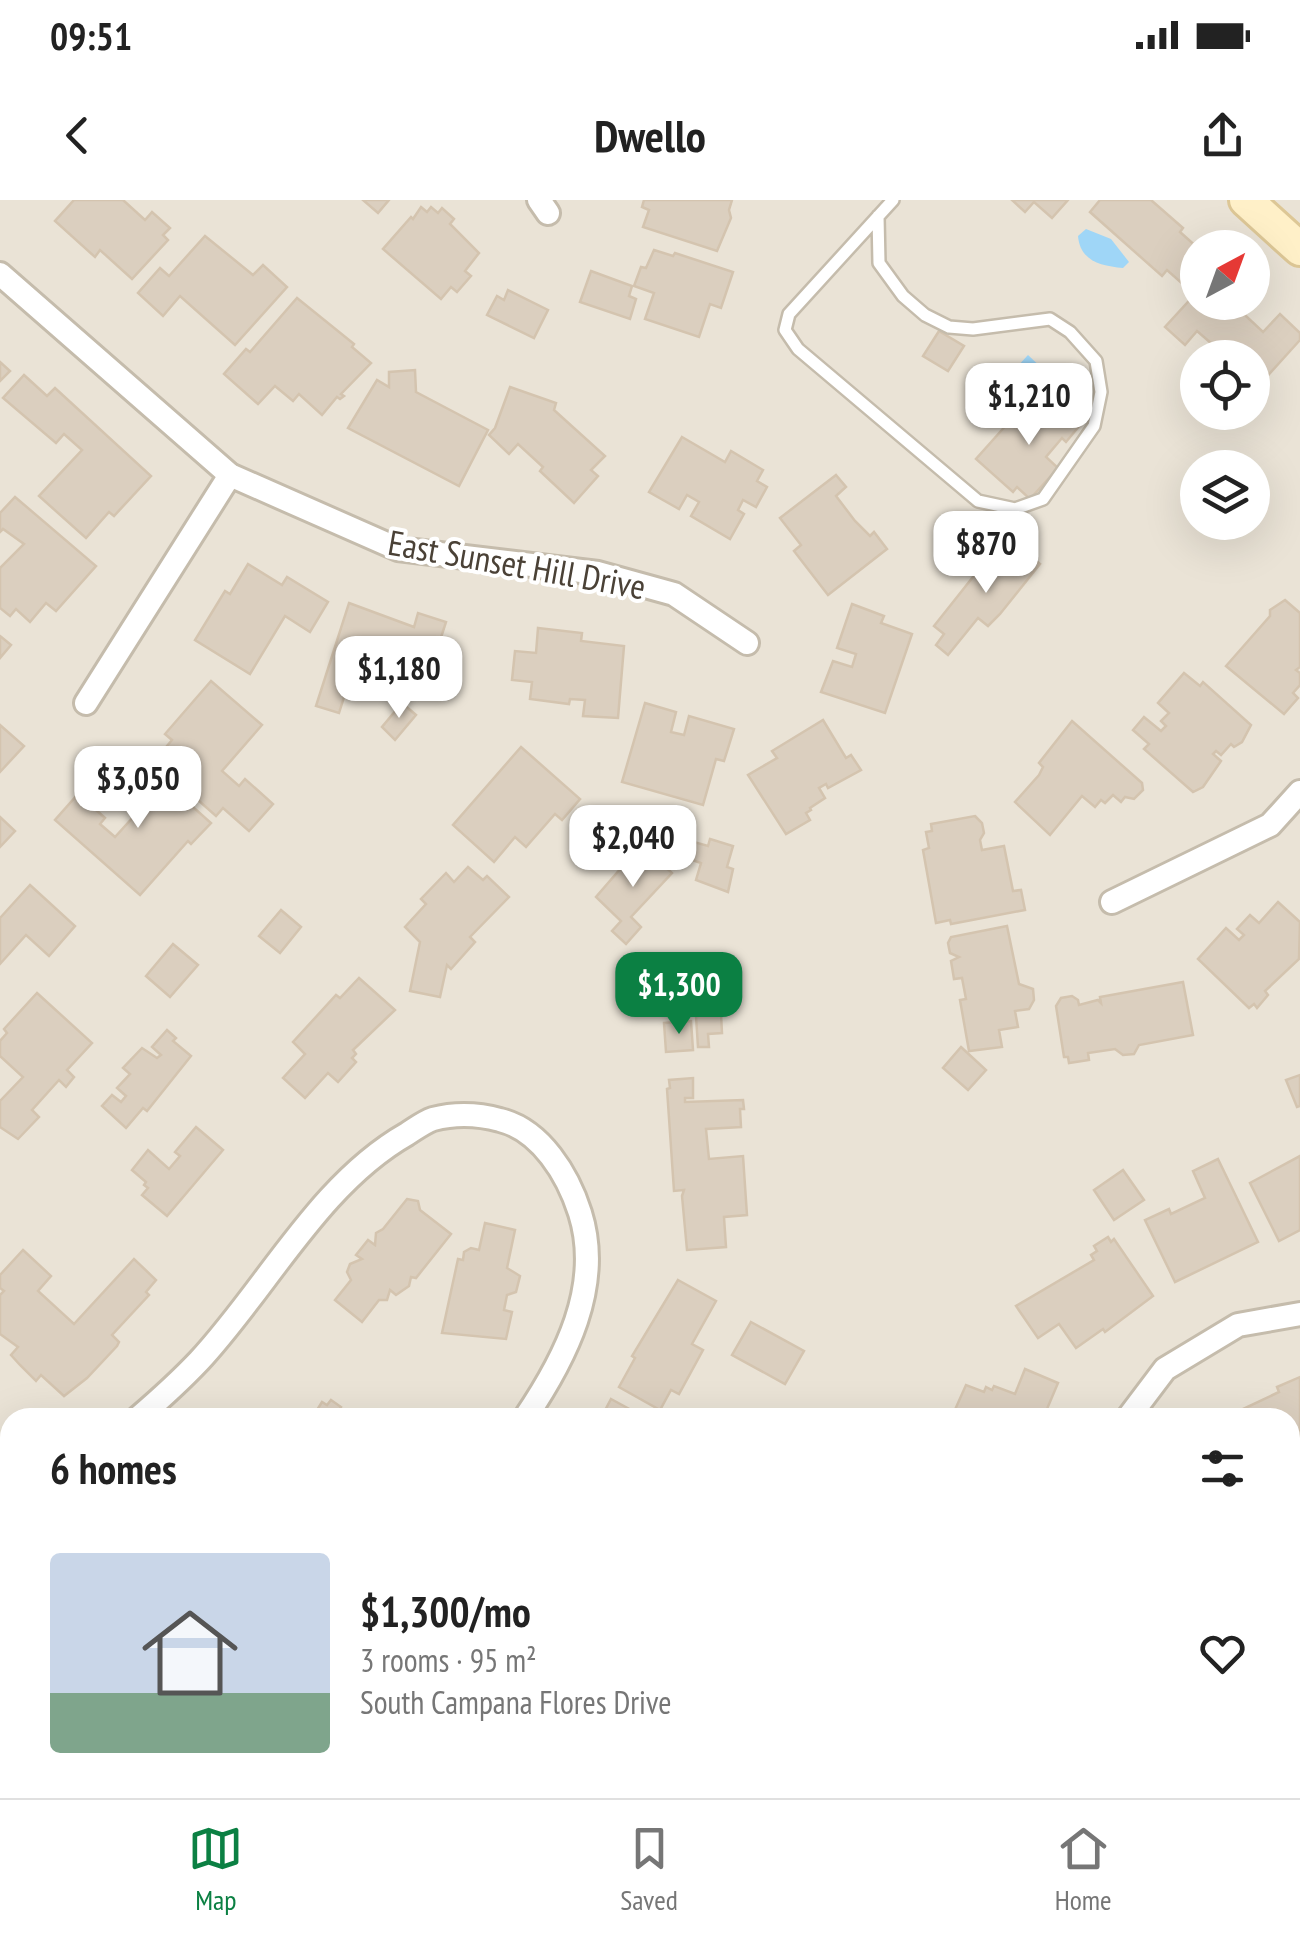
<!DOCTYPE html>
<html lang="en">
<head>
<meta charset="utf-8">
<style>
  :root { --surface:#fff; --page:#f6f6f6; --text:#222; --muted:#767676; --line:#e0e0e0; --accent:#0b8043 }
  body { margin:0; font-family:"PT Sans Narrow",sans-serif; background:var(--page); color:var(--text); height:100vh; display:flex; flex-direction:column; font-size:38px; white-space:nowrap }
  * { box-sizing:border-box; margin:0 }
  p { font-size:32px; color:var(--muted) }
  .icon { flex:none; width:55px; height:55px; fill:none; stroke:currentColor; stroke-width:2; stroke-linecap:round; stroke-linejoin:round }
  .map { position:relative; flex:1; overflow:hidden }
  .sheet { position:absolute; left:0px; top:1208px; width:1300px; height:392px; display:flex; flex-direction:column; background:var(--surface); border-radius:30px 30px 0 0; box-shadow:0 10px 40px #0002 }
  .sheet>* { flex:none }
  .needle { width:65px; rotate:41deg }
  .tools { position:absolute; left:1180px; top:30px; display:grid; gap:20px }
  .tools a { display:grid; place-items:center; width:90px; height:90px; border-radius:50%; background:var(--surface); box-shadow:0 10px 40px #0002; font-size:50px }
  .price { position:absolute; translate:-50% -85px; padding:0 22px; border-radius:20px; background:#fff; color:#222; font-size:32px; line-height:65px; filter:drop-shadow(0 2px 5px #0008) }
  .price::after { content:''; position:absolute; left:50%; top:60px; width:30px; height:22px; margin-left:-15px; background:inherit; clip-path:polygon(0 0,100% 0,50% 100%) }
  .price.current { background:var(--accent); color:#fff }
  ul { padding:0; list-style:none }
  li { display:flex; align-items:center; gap:30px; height:250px; padding:0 50px }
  li span { display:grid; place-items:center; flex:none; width:280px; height:200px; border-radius:10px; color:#555 }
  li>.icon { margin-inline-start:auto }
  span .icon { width:120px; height:120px; fill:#fffc; stroke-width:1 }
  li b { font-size:42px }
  h2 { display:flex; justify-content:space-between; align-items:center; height:120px; padding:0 50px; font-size:42px }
  .status { display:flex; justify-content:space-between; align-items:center; height:70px; padding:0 50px; background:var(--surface); direction:ltr }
  .status svg { height:28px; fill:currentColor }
  header { display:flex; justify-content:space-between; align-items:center; height:130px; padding:0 50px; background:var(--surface); font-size:45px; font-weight:700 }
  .dock { display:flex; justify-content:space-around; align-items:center; height:140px; border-top:2px solid var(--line); background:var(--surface); font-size:28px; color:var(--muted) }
  .dock a { display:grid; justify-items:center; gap:5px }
  .dock .current { color:var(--accent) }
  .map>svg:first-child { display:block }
</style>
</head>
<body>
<div class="status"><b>09:51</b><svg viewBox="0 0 49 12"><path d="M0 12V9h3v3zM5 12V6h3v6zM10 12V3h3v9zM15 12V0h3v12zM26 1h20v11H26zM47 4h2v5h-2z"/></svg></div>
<header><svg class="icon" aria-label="back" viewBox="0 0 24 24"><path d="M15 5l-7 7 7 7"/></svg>Dwello<svg class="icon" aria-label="share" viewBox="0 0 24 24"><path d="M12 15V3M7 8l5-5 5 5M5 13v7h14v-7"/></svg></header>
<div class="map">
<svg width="1300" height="1598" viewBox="0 0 1300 1598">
  <rect width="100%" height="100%" fill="#f5f1e8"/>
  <!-- residential -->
  <path fill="#eae3d6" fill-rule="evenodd" d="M0 0H1300V1598H515L508 1590H1290V1218H10V1250L5 1245 0 1231ZM1198 48H1252V102H1198ZM1198 158H1252V212H1198ZM1198 268H1252V322H1198Z"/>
  <!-- water -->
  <g fill="#9fd6f7">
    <path d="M1086 29 1111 39 1129 62 1123 68C1101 66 1080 61 1078 36Z"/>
    <path d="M1028 155 1046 172 1011 206 995 191Z"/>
  </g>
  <!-- building -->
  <g fill="#dbcfbf" stroke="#d4c4af" stroke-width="2.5">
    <path d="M74 0H123L145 20 152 12 170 28 163 35 168 40 132 79 100 50 95 57 55 21Z"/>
    <path d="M363 0H389L378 13Z"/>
    <path d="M644 0H732L729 10 731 18 717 51 643 27 649 10 642 7Z"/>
    <path d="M1012 0H1068L1052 18 1034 2 1025 12Z"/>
    <path d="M1100 0H1151L1183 28 1180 32 1198 48V72L1185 86 1167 70 1162 76 1090 12Z"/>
    <path d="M421 7 427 12 431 7 438 13 442 8 454 19 450 24 479 53 465 71 471 76 457 92 451 87 441 99 383 49 411 17 413 19Z"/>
    <path d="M205 36 253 75 263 65 287 87 235 145 180 96 163 116 138 93 160 68 169 76Z"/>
    <path d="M654 50 673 56 675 53 733 72 721 108 710 104 699 137 645 119 654 93 634 86 641 67 646 68Z"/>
    <path d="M591 71 632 86 629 96 636 99 630 119 580 102Z"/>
    <path d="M508 90 548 110 534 138 487 115 497 96 504 100Z"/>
    <path d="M1198 91V102H1231L1263 132 1280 114 1300 133V140L1253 192 1252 158H1201L1212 144 1197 131 1185 145 1165 127Z"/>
    <path d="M297 98 354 144 352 147 371 163 341 194 344 196 340 199 337 197 322 215 299 194 293 201 275 186 258 204 224 174 246 149 250 152Z"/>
    <path d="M939 131 964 146 948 171 923 156Z"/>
    <path d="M0 162 10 171 0 181Z"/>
    <path d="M415 170 416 192 488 230 459 286 348 228 377 180 389 187V172Z"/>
    <path d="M24 175 47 196 55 188 151 276 114 316 109 312 86 338 39 296 82 250 64 234 56 243 3 198Z"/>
    <path d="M510 187 556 203 554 210 605 256 591 270 598 276 574 303 540 271 543 267 518 244 509 254 489 235 495 228Z"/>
    <path d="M1040 198 1056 211 1060 206 1081 224 1066 242 1062 238 1046 257 1058 268 1030 299 1017 287 1013 292 976 259 1009 222 1014 227Z"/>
    <path d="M682 237 725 262 731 251 763 270 757 281 767 287 756 307 743 300 738 310 744 314 730 339 691 316 699 302 687 295 679 309 649 292Z"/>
    <path d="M836 275 846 287 836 296 855 321 870 336 874 332 887 349 828 395 794 351 801 345 780 318Z"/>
    <path d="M15 297 96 366 56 411 46 403 30 422 16 409 10 416 0 408V368L24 344 3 329 0 332V313Z"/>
    <path d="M1013 342 1040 364 1000 414 988 426 978 418 948 455 936 445 944 434 934 426 977 372 985 377Z"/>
    <path d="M248 364 282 385 287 377 328 402 310 432 285 416 250 474 195 440 225 391 230 394Z"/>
    <path d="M1285 400 1300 413V467L1296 470 1300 473V485L1293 493 1298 498 1284 514 1226 466 1270 416V410Z"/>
    <path d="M349 403 414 427 418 413 446 422 436 453 427 450 417 484 398 478 394 492 350 478 339 513 316 506Z"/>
    <path d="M852 404 884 416 881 423 912 434 885 513 821 492 833 461 852 467 856 454 837 448Z"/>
    <path d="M538 428 582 433 581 441 624 446 618 518 583 516 585 500 570 499 569 504 530 499 532 482 512 480 515 451 536 453Z"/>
    <path d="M0 436 11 445 0 458Z"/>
    <path d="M1184 473 1200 486 1203 482 1251 525 1242 542 1234 547 1231 544 1221 555 1216 551 1213 554 1221 561 1203 587 1193 592 1144 549 1149 544 1133 530 1144 517 1161 531 1166 526 1161 521 1169 513 1158 503Z"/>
    <path d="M211 481 262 525 222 571 239 586 245 579 273 604 249 631 223 608 216 616 180 584 187 575 162 552 172 540 165 534Z"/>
    <path d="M402 503 416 515 395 540 382 527Z"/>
    <path d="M645 503 676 512 671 532 684 535 689 516 734 529 724 561 716 559 703 605 622 582Z"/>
    <path d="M823 520 846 558 851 555 861 570 828 588 826 584 819 588 825 598 810 608 811 610 806 613 810 620 786 634 748 575 777 558 772 551Z"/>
    <path d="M1072 521 1142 583 1143 590 1134 599 1125 597 1121 602 1113 595 1105 603 1101 600 1095 607 1082 596 1050 635 1015 602 1039 575 1043 567 1039 563Z"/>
    <path d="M0 525 24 546 0 572Z"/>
    <path d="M521 547 580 599 562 620 555 614 526 647 515 637 494 662 453 625Z"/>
    <path d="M148 567 211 623 191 644 188 641 140 695 55 620 78 594 105 618 100 624 115 637 145 604 128 588Z"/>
    <path d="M975 616 982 623 984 633 980 640 982 650 1004 646 1013 691 1021 690 1025 710 951 724 950 720 936 723 923 650 929 648 926 632 932 631 931 624Z"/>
    <path d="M0 617 15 631 0 647Z"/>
    <path d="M710 639 733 646 727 667 733 669 728 692 696 680 701 663 689 659 694 642 708 646Z"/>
    <path d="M641 645 672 673 631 717 641 727 626 744 612 731 621 721 596 697Z"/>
    <path d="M468 667 483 680 487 676 509 697 470 737 475 742 451 769 447 765 440 797 410 791 420 742 405 727 426 704 421 699 446 673 454 682Z"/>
    <path d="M30 685 75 726 49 756 26 735 0 764V718Z"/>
    <path d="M1278 702 1300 722 1299 759 1265 791 1268 795 1257 808 1254 804 1249 808 1198 759 1226 728 1239 740 1244 735 1237 729 1250 715 1259 723Z"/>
    <path d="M281 710 301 727 280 753 259 736Z"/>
    <path d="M1007 726 1019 784 1033 789 1034 800 1029 809 1015 811 1018 827 999 830 1002 847 969 851 960 800 966 799 962 778 954 779 951 761 959 757 950 753 948 743 951 737Z"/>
    <path d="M173 744 198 765 170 797 146 776Z"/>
    <path d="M359 778 395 810 353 850 356 854 352 858 356 862 338 882 328 873 305 898 283 878 305 854 293 842 336 795 340 798Z"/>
    <path d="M1183 782 1193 835 1139 845 1134 854 1123 855 1115 849 1088 853 1089 860 1069 863 1068 857H1064L1056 806 1061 798 1072 796 1078 800 1079 805 1098 800 1101 803 1100 797Z"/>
    <path d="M37 793 92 843 67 870 74 877 66 887 59 880 32 910 39 917 18 939 0 927V901L23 877 0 856V841L7 833 4 829Z"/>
    <path d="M721 814 722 833 708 834 709 847H698L696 816Z"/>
    <path d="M691 821 693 850 666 852 664 823Z"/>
    <path d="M167 830 176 838 173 841 191 856 147 911 143 908 126 928 102 906 112 895 121 902 126 896 117 888 130 874 123 868 142 848 157 858 161 855 152 847Z"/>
    <path d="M961 847 986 870 968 890 943 868Z"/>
    <path d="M1300 875V906L1297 907 1286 880Z"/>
    <path d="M693 878V898H685V902L743 900 744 909H740L741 927 706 929 709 959 743 956 747 1015 724 1017 726 1047 687 1050 682 996 684 990 674 991 667 889 670 888 669 880Z"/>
    <path d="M196 927 223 950 167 1016 142 995 148 988 144 985 146 982 132 970 148 950 169 969 180 956 175 952Z"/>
    <path d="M1300 956V1030L1279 1041 1250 983Z"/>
    <path d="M1218 959 1258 1042 1175 1082 1145 1020 1169 1009 1171 1014 1205 998 1193 971Z"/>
    <path d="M1123 970 1144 1000 1114 1020 1094 990Z"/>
    <path d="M407 999 418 1001 420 1010 451 1034 416 1078 411 1077 409 1086 396 1095 390 1090 387 1100H379L362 1122 335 1100 351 1080 347 1072 350 1064 362 1059 356 1055 368 1040 375 1045 376 1033 383 1029Z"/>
    <path d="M485 1023 515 1030 507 1068 520 1076 516 1092 507 1095 504 1110 512 1112 506 1139 442 1133 458 1059 463 1060 464 1052 471 1048 479 1050Z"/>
    <path d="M1108 1037 1111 1042 1114 1039 1153 1096 1105 1132 1103 1129 1076 1148 1059 1124 1038 1138 1016 1106 1094 1060 1091 1055 1097 1051 1094 1046Z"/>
    <path d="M23 1050 51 1076 38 1091 74 1124 134 1059 156 1080 146 1092 149 1095 112 1135 119 1142 117 1146 87 1178 64 1196 41 1175 36 1181 20 1165 11 1155 18 1147 0 1134V1095L4 1091 0 1088V1075Z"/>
    <path d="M678 1080 716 1101 692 1144 703 1150 679 1194 671 1190 660 1210 619 1187 635 1158 632 1156Z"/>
    <path d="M751 1122 804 1151 785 1184 732 1155Z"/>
    <path d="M1025 1169 1058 1183 1044 1216 1036 1212 1034 1218H965L954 1212 966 1185 984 1192 986 1187 992 1190 994 1186 1015 1194Z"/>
    <path d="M1300 1177V1244L1290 1249V1218H1224L1279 1192 1277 1187Z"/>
    <path d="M611 1199 644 1217V1218H601Z"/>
    <path d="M331 1200 341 1207 338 1212 347 1218H312L322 1202 327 1205Z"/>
    <path d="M0 1428 10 1431V1509L0 1506Z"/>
    <path d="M1300 1574V1598H1279L1290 1590Z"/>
    <path d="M45 1590H62L64 1598H21Z"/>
    <path d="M197 1590H259L251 1598H204Z"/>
    <path d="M263 1590H290L281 1598H270Z"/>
    <path d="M836 1590H896L898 1594 896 1598H822L825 1592 834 1596Z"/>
    <path d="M1222 1590H1264L1260 1598H1224L1219 1596Z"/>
  </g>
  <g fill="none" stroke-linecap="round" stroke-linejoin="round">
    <!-- lane casing -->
    <g stroke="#c5bcac" stroke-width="16">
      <path id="lane" d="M878 16 879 63 903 96 925 115 949 127 973 129 1050 119 1070 132 1096 161 1101 192 1094 226 1043 299 1015 309 978 301 798 149 785 130 789 114 893 0"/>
    </g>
    <!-- street casing -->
    <g stroke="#c5bcac" stroke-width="28">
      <g id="street">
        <path d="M539 0 548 13"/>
        <path d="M0 74 230 275 398 349 598 373 674 394 747 443"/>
        <path d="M86 503 230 275"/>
        <path d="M1112 702 1270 625 1300 592"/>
        <path d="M138 1218C159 1200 180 1181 199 1161 267 1088 319 984 407 934 415 929 424 922 433 919 456 913 478 914 500 920 541 930 568 975 580 1013 603 1086 565 1159 525 1218"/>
        <path d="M1128 1218 1165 1169 1238 1125 1300 1114"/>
        <path d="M1038 1590 1062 1598"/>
        <path d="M976 1598 979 1590"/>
      </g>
    </g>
    <!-- secondary casing -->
    <g stroke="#ddc796" stroke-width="38">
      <g id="secondary">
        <path d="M1246 0 1300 49"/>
        <path d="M0 1277 10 1290"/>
        <path d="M470 1590 478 1598"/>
      </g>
    </g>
    <!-- lane -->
    <use href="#lane" stroke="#fff" stroke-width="11"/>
    <!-- street -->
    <use href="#street" stroke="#fff" stroke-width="22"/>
    <!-- secondary -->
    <use href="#secondary" stroke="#fff0c8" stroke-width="32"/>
  </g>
  <g text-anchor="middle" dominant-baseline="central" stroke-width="8" stroke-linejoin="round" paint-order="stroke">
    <!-- street labels -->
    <g font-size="35" fill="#4a4136" stroke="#fff">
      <text transform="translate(517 364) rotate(10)">East Sunset Hill Drive</text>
    </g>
  </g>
</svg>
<div class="tools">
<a><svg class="needle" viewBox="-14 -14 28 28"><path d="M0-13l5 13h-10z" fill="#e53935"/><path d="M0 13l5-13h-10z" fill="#767676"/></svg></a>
<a><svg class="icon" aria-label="locate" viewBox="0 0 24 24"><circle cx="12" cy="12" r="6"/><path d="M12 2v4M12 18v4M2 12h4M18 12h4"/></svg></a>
<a><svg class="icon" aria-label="layers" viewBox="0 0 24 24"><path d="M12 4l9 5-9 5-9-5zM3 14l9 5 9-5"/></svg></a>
</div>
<b class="price" style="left:1029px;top:248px">$1,210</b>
<b class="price" style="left:986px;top:396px">$870</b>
<b class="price" style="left:399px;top:521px">$1,180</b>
<b class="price" style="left:138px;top:631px">$3,050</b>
<b class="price" style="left:633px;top:690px">$2,040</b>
<b class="price current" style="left:679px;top:837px">$1,300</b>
<section class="sheet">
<h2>6 homes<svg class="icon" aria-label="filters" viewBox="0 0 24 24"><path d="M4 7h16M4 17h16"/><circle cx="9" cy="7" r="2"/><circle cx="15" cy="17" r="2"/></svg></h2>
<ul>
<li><span style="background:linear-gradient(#c9d6e8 70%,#7fa58c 0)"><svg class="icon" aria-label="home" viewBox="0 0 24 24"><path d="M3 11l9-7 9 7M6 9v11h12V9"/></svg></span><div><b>$1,300/mo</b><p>3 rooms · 95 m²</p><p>South Campana Flores Drive</p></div><svg class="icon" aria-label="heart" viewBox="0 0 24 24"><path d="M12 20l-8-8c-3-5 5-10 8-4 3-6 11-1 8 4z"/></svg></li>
</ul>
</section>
</div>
<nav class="dock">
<a class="current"><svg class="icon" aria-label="map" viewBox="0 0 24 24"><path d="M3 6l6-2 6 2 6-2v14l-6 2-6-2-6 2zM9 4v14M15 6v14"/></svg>Map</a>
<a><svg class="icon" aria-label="saved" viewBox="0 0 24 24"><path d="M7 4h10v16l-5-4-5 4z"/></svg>Saved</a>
<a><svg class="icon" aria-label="home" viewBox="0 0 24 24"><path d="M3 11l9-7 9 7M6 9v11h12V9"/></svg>Home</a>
</nav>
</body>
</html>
